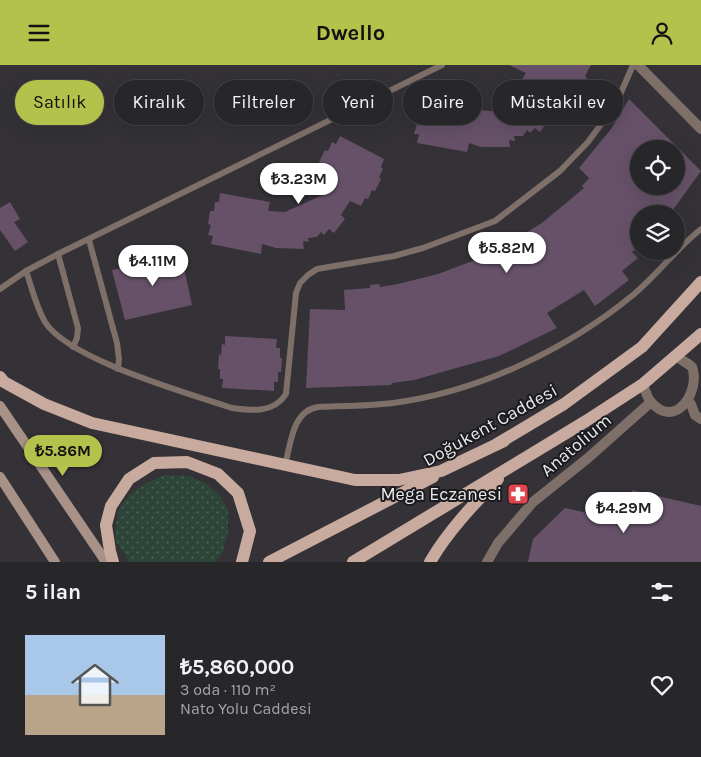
<!DOCTYPE html>
<html lang="tr">
<head>
<meta charset="utf-8">
<style>
  :root { --surface:#272629; --page:#2f2e31; --text:#f1f3f6; --muted:#a4a5a8; --line:#434346; --accent:#b3c24b }
  body { margin:0; font-family:Karla,sans-serif; background:var(--page); color:var(--text); height:100vh; display:flex; flex-direction:column; font-size:19px; white-space:nowrap }
  * { box-sizing:border-box; margin:0 }
  p { font-size:16px; color:var(--muted) }
  .icon { flex:none; width:28px; height:28px; fill:none; stroke:currentColor; stroke-width:2; stroke-linecap:round; stroke-linejoin:round }
  .map { position:relative; height:497px; overflow:hidden }
  .sheet { display:flex; flex-direction:column; background:var(--surface); flex:1 }
  .sheet>* { flex:none }
  .hud { position:absolute; left:15px; top:15px; width:671px; height:45px; display:flex; gap:10px }
  .tools { position:absolute; left:630px; top:75px; display:grid; gap:10px }
  .tools a { display:grid; place-items:center; width:55px; height:55px; border-radius:50%; background:var(--surface); box-shadow:0 5px 20px #0002,0 0 0 1px var(--line); font-size:25px }
  .price { position:absolute; translate:-50% -42px; padding:0 11px; border-radius:18px; background:#fff; color:#222; font-size:16px; line-height:32px; filter:drop-shadow(0 1px 2px #0008) }
  .price::after { content:''; position:absolute; left:50%; top:30px; width:15px; height:11px; margin-left:-8px; background:inherit; clip-path:polygon(0 0,100% 0,50% 100%) }
  .price.on { background:var(--accent); color:#111 }
  ul { padding:0; list-style:none }
  li { display:flex; align-items:center; gap:15px; height:125px; padding:0 25px }
  li+li { border-top:1px solid var(--line) }
  li span { display:grid; place-items:center; flex:none; width:140px; height:100px; border-radius:0px; color:#555 }
  li>.icon { margin-inline-start:auto }
  span .icon { width:60px; height:60px; fill:#fffc; stroke-width:1 }
  li b { font-size:21px }
  h2 { display:flex; justify-content:space-between; align-items:center; height:60px; padding:0 25px; font-size:21px }
  .pill { padding:0 18px; border-radius:22px; background:var(--surface); box-shadow:0 5px 20px #0002,0 0 0 1px var(--line); font-size:18px; line-height:45px }
  .pill.on { background:var(--accent); color:#111 }
  header { display:flex; justify-content:space-between; align-items:center; height:65px; padding:0 25px; background:var(--accent); color:#111; font-size:22px; font-weight:700 }
  .map>svg:first-child { display:block }
</style>
</head>
<body>
<header><svg class="icon" aria-label="menu" viewBox="0 0 24 24"><path d="M4 6h16M4 12h16M4 18h16"/></svg>Dwello<svg class="icon" aria-label="person" viewBox="0 0 24 24"><circle cx="12" cy="8" r="4"/><path d="M4 21q1-7 8-7t8 7"/></svg></header>
<div class="map">
<svg width="701" height="497" viewBox="0 0 701 497">
  <defs>
    <pattern id="grass-dots" width="8" height="8" patternUnits="userSpaceOnUse" patternTransform="scale(1.25)"><rect width="8" height="8" fill="#2d4538"/><path d="M2 2h.1M6 6h.1" fill="none" stroke="#4c6055" stroke-width="1.8" stroke-linecap="round"/></pattern>
  </defs>
  <rect width="100%" height="100%" fill="#343237"/>
  <!-- grass -->
  <path fill="url(#grass-dots)" d="M165 410 188 411 207 419 221 432 228 446V467L222 489 214 497H130L115 475C116 466 116 452 120 443 127 427 150 416 165 410Z"/>
  <!-- building -->
  <g fill="#665169" fill-rule="evenodd">
    <path d="M509 0H591L585 11 587 13 581 25 578 24 574 33 571 31 567 40 556 35 547 48 551 52 540 67 535 63 530 68 527 65 523 71H514L515 76 509 75 510 82H481L469 78 467 87 417 78 419 69H414L417 59 414 58 416 44 420 45 421 35 425 36 426 27 476 36 474 45 492 46 535 26 521 16 526 8Z"/>
    <path d="M629 34 701 106 670 149H639V181L632 187 638 193 622 206 629 215 595 241 584 225 547 248 557 263 499 291 414 315 392 318 391 320 306 323 310 244 345 245 344 225 370 223V220L379 219 380 222 398 219 438 209 491 189 542 158 584 123 582 121 589 113 579 103 611 64ZM639 84H676V121H639Z"/>
    <path d="M340 71 384 94 381 102 383 104 379 112 381 114 375 126 372 125 368 134 365 133 361 141 350 136 341 150 345 154 334 168 329 164 324 170 321 167 317 172 308 173 309 177 303 176 304 184 276 183 262 179 261 189 211 179 213 171 208 170 211 160 208 159 210 146H214L215 137H219L220 128 270 137 268 146 285 147 329 127 315 117 320 109 315 107 321 99 319 97 325 85 328 86 332 77 336 79Z"/>
    <path d="M10 137 20 154 14 157 28 177 15 186 0 165V143Z"/>
    <path d="M181 189 192 240 125 255 112 205Z"/>
    <path d="M225 271 277 274 276 283H280V293H282L281 307H278V317H274V326L222 323 223 314H220V304H218L219 289 221 290 222 279 225 280Z"/>
    <path d="M632 425 701 441V497H528L533 474 565 443 624 456Z"/>
  </g>
  <g fill="none" stroke-linecap="round" stroke-linejoin="round">
    <!-- service -->
    <g stroke="#7e6f69" stroke-width="6">
      <path d="M89 175 117 278 119 294 118 304"/>
      <path d="M58 189 78 263 77 273 73 282"/>
      <path d="M26 206C32 223 36 242 45 257 69 295 188 328 232 343 252 346 274 348 286 329L296 228 300 218 308 210 317 204 394 191 423 183 495 156 560 106 588 77 616 39 633 0"/>
      <path d="M0 224 26 206 58 189 442 0"/>
      <path d="M285 400C291 379 292 346 318 342 343 341 369 341 393 338 479 327 567 284 633 230 657 210 676 184 701 164"/>
    </g>
    <!-- minor -->
    <g stroke="#7e6f69" stroke-width="10">
      <path d="M638 0 701 64"/>
      <path d="M643 319C645 325 647 333 651 337 676 366 701 325 692 302 688 298 681 295 676 291"/>
      <path d="M691 339 695 350 701 354"/>
      <path d="M487 497 498 478 533 437 588 393 651 337"/>
    </g>
    <!-- secondary -->
    <g stroke="#a89187" stroke-width="10">
      <path d="M0 341 106 497"/>
      <path d="M0 412 55 497"/>
    </g>
    <!-- primary -->
    <g stroke="#c9aa9e" stroke-width="12">
      <path d="M0 312 4 317 44 339 92 358 355 415H399L441 406 504 376"/>
      <path d="M497 379 564 339 642 282 701 217"/>
      <path d="M113 497 110 486 106 460 111 441 129 414 154 398 187 397 218 409 238 428 250 466 242 497"/>
      <path d="M269 497 433 412"/>
      <path d="M353 497 586 356 643 319 701 269"/>
      <path d="M430 497C448 466 473 440 498 414"/>
    </g>
  </g>
  <!-- icons -->
  <defs>
    <g id="pharmacy-square" transform="scale(1.125)"><rect x="-9" y="-9" width="18" height="18" rx="4" fill="#e0444e" stroke="#1b1a1d"/><path d="M-2-6h4v4h4v4h-4v4h-4v-4h-4v-4h4Z" fill="#fff"/></g>
  </defs>
  <g fill-rule="evenodd">
    <use href="#pharmacy-square" x="518" y="429"/>
  </g>
  <g text-anchor="middle" dominant-baseline="central" stroke-width="4" stroke-linejoin="round" paint-order="stroke">
    <!-- street labels -->
    <g font-size="18" fill="#eae9ec" stroke="#1b1a1d">
      <text transform="translate(490 360) rotate(-29)">Doğukent Caddesi</text>
      <text transform="translate(576 380) rotate(-40)">Anatolium</text>
    </g>
    <!-- poi labels -->
    <g font-size="18" fill="#eae9ec" stroke="#1b1a1d" text-anchor="end">
      <text x="502" y="429">Mega Eczanesi</text>
    </g>
  </g>
</svg>
<div class="tools">
<a><svg class="icon" aria-label="locate" viewBox="0 0 24 24"><circle cx="12" cy="12" r="6"/><path d="M12 2v4M12 18v4M2 12h4M18 12h4"/></svg></a>
<a><svg class="icon" aria-label="layers" viewBox="0 0 24 24"><path d="M12 4l9 5-9 5-9-5zM3 14l9 5 9-5"/></svg></a>
</div>
<b class="price" style="left:299px;top:140px">₺3.23M</b>
<b class="price" style="left:507px;top:209px">₺5.82M</b>
<b class="price" style="left:153px;top:222px">₺4.11M</b>
<b class="price on" style="left:63px;top:412px">₺5.86M</b>
<b class="price" style="left:624px;top:469px">₺4.29M</b>
<div class="hud">
<a class="pill on">Satılık</a>
<a class="pill">Kiralık</a>
<a class="pill">Filtreler</a>
<a class="pill">Yeni</a>
<a class="pill">Daire</a>
<a class="pill">Müstakil ev</a>
</div>
</div>
<section class="sheet">
<h2>5 ilan<svg class="icon" aria-label="filters" viewBox="0 0 24 24"><path d="M4 7h16M4 17h16"/><circle cx="9" cy="7" r="2"/><circle cx="15" cy="17" r="2"/></svg></h2>
<ul>
<li><span style="background:linear-gradient(#a9c7e8 60%,#b9a48a 0)"><svg class="icon" aria-label="home" viewBox="0 0 24 24"><path d="M3 11l9-7 9 7M6 9v11h12V9"/></svg></span><div><b>₺5,860,000</b><p>3 oda · 110 m²</p><p>Nato Yolu Caddesi</p></div><svg class="icon" aria-label="heart" viewBox="0 0 24 24"><path d="M12 20l-8-8c-3-5 5-10 8-4 3-6 11-1 8 4z"/></svg></li>
</ul>
</section>
</body>
</html>
